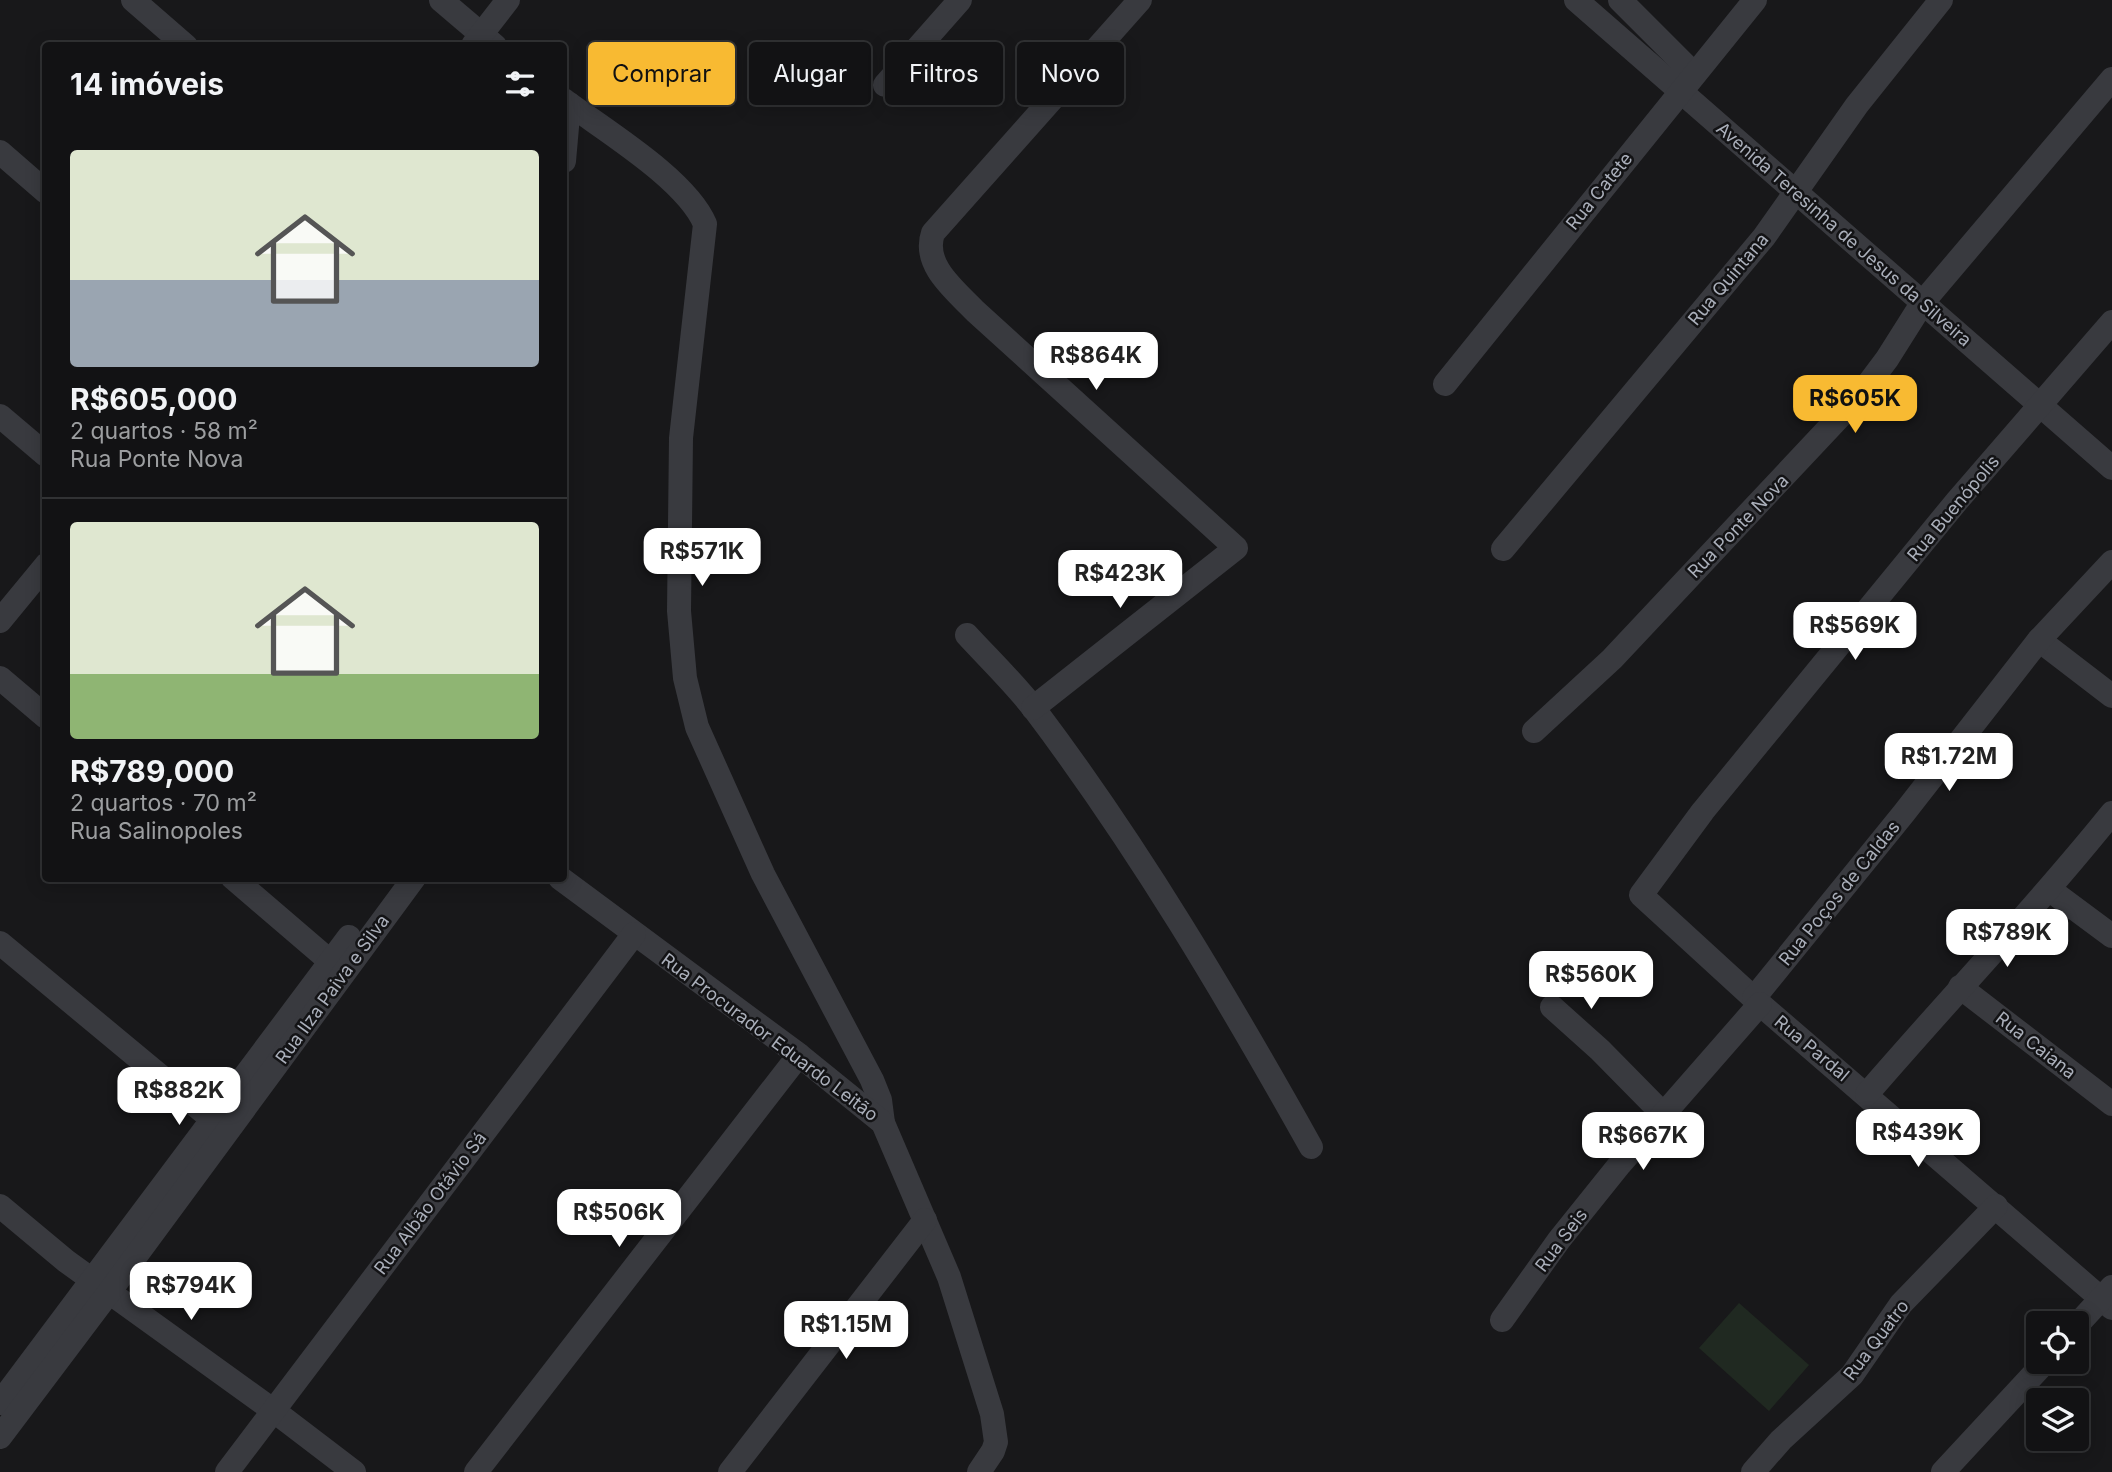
<!DOCTYPE html>
<html lang="pt">
<head>
<meta charset="utf-8">
<style>
  :root { --surface:#121214; --page:#1f2022; --text:#f1f3f6; --muted:#9c9ea0; --line:#313234; --accent:#f8ba32 }
  body { margin:0; font-family:Inter,sans-serif; background:var(--page); color:var(--text); height:100vh; display:flex; flex-direction:column; font-size:26px; white-space:nowrap }
  * { box-sizing:border-box; margin:0 }
  p { font-size:23px; color:var(--muted) }
  .icon { flex:none; width:38px; height:38px; fill:none; stroke:currentColor; stroke-width:2; stroke-linecap:round; stroke-linejoin:round }
  .map { position:relative; flex:1; overflow:hidden }
  .drawer { position:absolute; left:42px; top:42px; width:525px; height:840px; display:flex; flex-direction:column; background:var(--surface); border-radius:7px; box-shadow:0 4px 18px #0003,0 0 0 2px var(--line) }
  .drawer>* { flex:none }
  .top-card { position:absolute; left:588px; top:42px; width:665px; height:63px; display:flex; gap:14px }
  .fabs { position:absolute; left:2026px; top:1311px; display:grid; gap:14px }
  .fabs a { display:grid; place-items:center; width:63px; height:63px; border-radius:7px; background:var(--surface); box-shadow:0 4px 18px #0003,0 0 0 2px var(--line); font-size:35px }
  .price { position:absolute; translate:-50% -60px; padding:0 16px; border-radius:14px; background:#fff; color:#222; font-size:23px; line-height:46px; filter:drop-shadow(0 2px 4px #0008) }
  .price::after { content:''; position:absolute; left:50%; top:42px; width:21px; height:16px; margin-left:-10px; background:inherit; clip-path:polygon(0 0,100% 0,50% 100%) }
  .price.active { background:var(--accent); color:#111 }
  ul { padding:0; list-style:none }
  li { display:grid; align-content:center; gap:14px; height:371px; padding:0 28px }
  li+li { border-top:2px solid var(--line) }
  li span { display:grid; place-items:center; height:217px; border-radius:7px; color:#555 }
  li>.icon { margin-inline-start:auto }
  span .icon { width:126px; height:126px; fill:#fffc; stroke-width:1 }
  li b { font-size:30px }
  h2 { display:flex; justify-content:space-between; align-items:center; height:84px; padding:0 28px; font-size:30px }
  .chip { padding:0 24px; border-radius:7px; background:var(--surface); box-shadow:0 4px 18px #0003,0 0 0 2px var(--line); font-size:24px; line-height:63px }
  .chip.active { background:var(--accent); color:#111 }
  .map>svg:first-child { display:block }
</style>
</head>
<body>
<div class="map">
<svg width="2112" height="1472" viewBox="0 0 2112 1472">
  <rect width="100%" height="100%" fill="#18181a"/>
  <!-- green -->
  <path fill="#202921" d="M1739 1303 1809 1365 1769 1411 1699 1348Z"/>
  <g fill="none" stroke-linecap="round" stroke-linejoin="round">
    <!-- minor -->
    <g stroke="#393a3f" stroke-width="24">
      <path d="M133 0 186 46"/>
      <path d="M441 0 495 46"/>
      <path d="M1576 0 2112 468"/>
      <path d="M1620 0 1694 74"/>
      <path d="M473 45 508 0"/>
      <path d="M885 85 960 0"/>
      <path d="M564 100C604 130 686 179 705 224L681 438 679 611 685 678 697 727 763 874 872 1080 880 1100 883 1123"/>
      <path d="M0 152 46 192"/>
      <path d="M564 161 569 104"/>
      <path d="M2112 322 1957 501 1703 811 1641 895 1760 1004 2112 1308"/>
      <path d="M1445 384 1755 0"/>
      <path d="M0 416 46 455"/>
      <path d="M1503 549 1764 237 1857 105 1941 0"/>
      <path d="M0 621 46 565"/>
      <path d="M967 635C990 660 1015 684 1035 710 1139 848 1227 997 1311 1147"/>
      <path d="M2039 640 2112 696"/>
      <path d="M0 678 46 717"/>
      <path d="M1033 708 1236 548 975 311C955 290 922 265 933 233L1140 0"/>
      <path d="M1534 731 1612 659 1860 395 1887 359 1923 302 2112 79"/>
      <path d="M233 878 331 962 344 971"/>
      <path d="M560 878 799 1055 883 1123 949 1277 992 1414 996 1442 993 1451 979 1472"/>
      <path d="M2050 890 2112 936"/>
      <path d="M0 943 224 1129"/>
      <path d="M1960 987 2112 1104"/>
      <path d="M1754 998 1904 813 2039 640 2112 562"/>
      <path d="M1552 1007 1600 1050 1664 1115"/>
      <path d="M1867 1094C1948 1000 2034 910 2112 813"/>
      <path d="M0 1206 66 1261 274 1411 354 1472"/>
      <path d="M1502 1320 1559 1240 1620 1164 1760 1004"/>
      <path d="M2077 1325 2112 1287"/>
      <path d="M0 1403 349 937"/>
      <path d="M0 1437 110 1291 414 878"/>
      <path d="M227 1472 634 934"/>
      <path d="M476 1472 799 1055"/>
      <path d="M730 1472 925 1220"/>
      <path d="M1753 1472 1781 1440 1852 1375 1901 1304 1996 1206"/>
      <path d="M1943 1472 2045 1362"/>
    </g>
  </g>
  <g text-anchor="middle" dominant-baseline="central" stroke-width="5" stroke-linejoin="round" paint-order="stroke">
    <!-- street labels -->
    <g font-size="18" fill="#aaafba" stroke="#131315">
      <text transform="translate(1599 191) rotate(-51)">Rua Catete</text>
      <text transform="translate(1844 234) rotate(41)">Avenida Teresinha de Jesus da Silveira</text>
      <text transform="translate(1728 279) rotate(-50)">Rua Quintana</text>
      <text transform="translate(1953 508) rotate(-50)">Rua Buenópolis</text>
      <text transform="translate(1738 526) rotate(-46)">Rua Ponte Nova</text>
      <text transform="translate(1839 893) rotate(-51)">Rua Poços de Caldas</text>
      <text transform="translate(332 989) rotate(-54)">Rua Ilza Paiva e Silva</text>
      <text transform="translate(770 1037) rotate(37)">Rua Procurador Eduardo Leitão</text>
      <text transform="translate(2036 1045) rotate(38)">Rua Caiana</text>
      <text transform="translate(1812 1048) rotate(40)">Rua Pardal</text>
      <text transform="translate(430 1203) rotate(-53)">Rua Albão Otávio Sá</text>
      <text transform="translate(1561 1240) rotate(-53)">Rua Seis</text>
      <text transform="translate(1876 1340) rotate(-53)">Rua Quatro</text>
    </g>
  </g>
</svg>
<div class="fabs">
<a><svg class="icon" aria-label="locate" viewBox="0 0 24 24"><circle cx="12" cy="12" r="6"/><path d="M12 2v4M12 18v4M2 12h4M18 12h4"/></svg></a>
<a><svg class="icon" aria-label="layers" viewBox="0 0 24 24"><path d="M12 4l9 5-9 5-9-5zM3 14l9 5 9-5"/></svg></a>
</div>
<b class="price" style="left:1096px;top:392px">R$864K</b>
<b class="price active" style="left:1855px;top:435px">R$605K</b>
<b class="price" style="left:702px;top:588px">R$571K</b>
<b class="price" style="left:1120px;top:610px">R$423K</b>
<b class="price" style="left:1855px;top:662px">R$569K</b>
<b class="price" style="left:1949px;top:793px">R$1.72M</b>
<b class="price" style="left:2007px;top:969px">R$789K</b>
<b class="price" style="left:1591px;top:1011px">R$560K</b>
<b class="price" style="left:179px;top:1127px">R$882K</b>
<b class="price" style="left:1918px;top:1169px">R$439K</b>
<b class="price" style="left:1643px;top:1172px">R$667K</b>
<b class="price" style="left:619px;top:1249px">R$506K</b>
<b class="price" style="left:191px;top:1322px">R$794K</b>
<b class="price" style="left:846px;top:1361px">R$1.15M</b>
<div class="top-card">
<a class="chip active">Comprar</a>
<a class="chip">Alugar</a>
<a class="chip">Filtros</a>
<a class="chip">Novo</a>
</div>
<section class="drawer">
<h2>14 imóveis<svg class="icon" aria-label="filters" viewBox="0 0 24 24"><path d="M4 7h16M4 17h16"/><circle cx="9" cy="7" r="2"/><circle cx="15" cy="17" r="2"/></svg></h2>
<ul>
<li><span style="background:linear-gradient(#dfe7d0 60%,#9aa5b1 0)"><svg class="icon" aria-label="home" viewBox="0 0 24 24"><path d="M3 11l9-7 9 7M6 9v11h12V9"/></svg></span><div><b>R$605,000</b><p>2 quartos · 58 m²</p><p>Rua Ponte Nova</p></div></li>
<li><span style="background:linear-gradient(#dfe7d0 70%,#8fb573 0)"><svg class="icon" aria-label="home" viewBox="0 0 24 24"><path d="M3 11l9-7 9 7M6 9v11h12V9"/></svg></span><div><b>R$789,000</b><p>2 quartos · 70 m²</p><p>Rua Salinopoles</p></div></li>
</ul>
</section>
</div>
</body>
</html>
